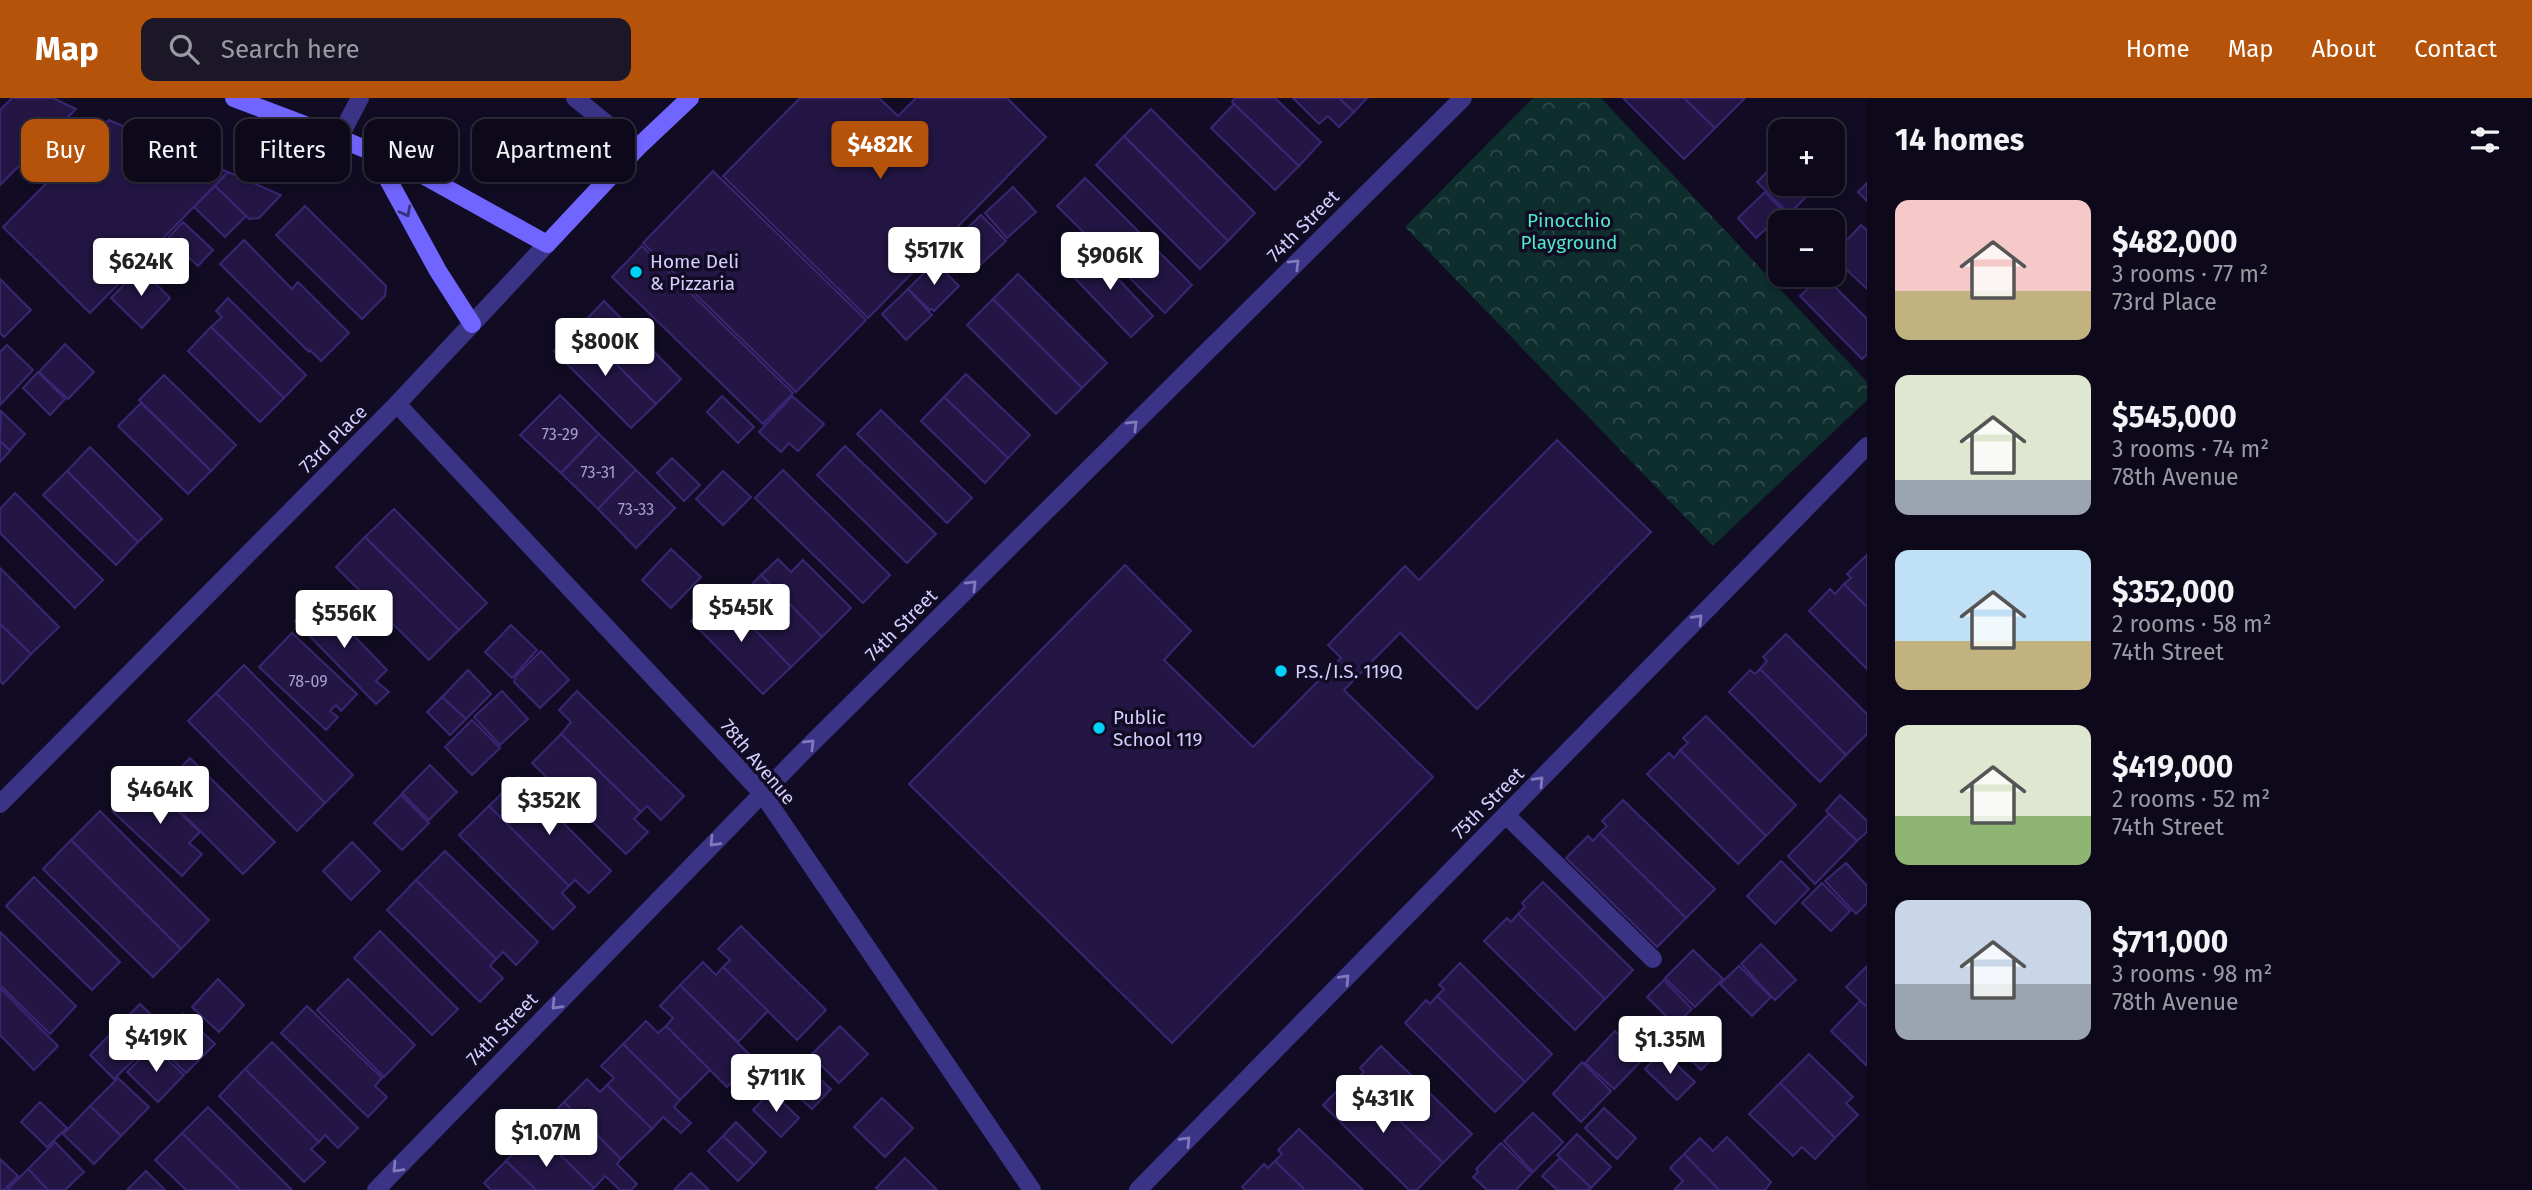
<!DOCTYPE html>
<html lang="en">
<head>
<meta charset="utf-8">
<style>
  :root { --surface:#0d091a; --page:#1b1727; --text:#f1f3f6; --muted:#9a9aa2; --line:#2d2a39; --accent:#b45309 }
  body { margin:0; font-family:"Fira Sans",sans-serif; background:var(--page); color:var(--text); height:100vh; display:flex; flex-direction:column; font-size:26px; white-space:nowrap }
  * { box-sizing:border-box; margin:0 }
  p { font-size:23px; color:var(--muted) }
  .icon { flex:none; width:38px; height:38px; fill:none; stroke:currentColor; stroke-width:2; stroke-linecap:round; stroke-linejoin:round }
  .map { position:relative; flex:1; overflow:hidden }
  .drawer { display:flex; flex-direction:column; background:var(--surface); width:665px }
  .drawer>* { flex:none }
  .top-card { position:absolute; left:21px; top:21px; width:665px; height:63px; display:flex; gap:14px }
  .tools { position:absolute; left:1768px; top:21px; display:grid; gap:14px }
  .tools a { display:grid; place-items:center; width:77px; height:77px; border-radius:14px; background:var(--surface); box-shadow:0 4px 10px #0003,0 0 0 2px var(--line); font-size:35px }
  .price { position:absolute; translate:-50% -60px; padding:0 16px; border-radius:7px; background:#fff; color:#222; font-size:23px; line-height:46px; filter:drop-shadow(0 2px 4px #0008) }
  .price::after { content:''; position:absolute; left:50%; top:42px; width:21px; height:16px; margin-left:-10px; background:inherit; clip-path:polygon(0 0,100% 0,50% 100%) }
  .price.selected { background:var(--accent); color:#fff }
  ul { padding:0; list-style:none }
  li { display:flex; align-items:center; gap:21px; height:175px; padding:0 28px }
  li span { display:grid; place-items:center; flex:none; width:196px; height:140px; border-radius:14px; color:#555 }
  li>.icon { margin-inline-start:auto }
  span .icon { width:84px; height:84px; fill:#fffc; stroke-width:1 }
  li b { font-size:30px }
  h2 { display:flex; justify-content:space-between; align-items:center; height:84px; padding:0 28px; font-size:30px }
  .tag { padding:0 24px; border-radius:14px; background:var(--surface); box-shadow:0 4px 10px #0003,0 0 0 2px var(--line); font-size:24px; line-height:63px }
  .tag.selected { background:var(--accent); color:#fff }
  header { display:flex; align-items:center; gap:42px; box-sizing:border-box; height:98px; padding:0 35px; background:var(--accent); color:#fff }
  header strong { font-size:33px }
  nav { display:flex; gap:38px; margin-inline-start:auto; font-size:24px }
  .search { width:490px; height:63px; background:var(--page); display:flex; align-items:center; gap:18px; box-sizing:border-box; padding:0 24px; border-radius:14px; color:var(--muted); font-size:26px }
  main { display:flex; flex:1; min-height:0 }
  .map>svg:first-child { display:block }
</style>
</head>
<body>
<header>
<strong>Map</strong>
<div class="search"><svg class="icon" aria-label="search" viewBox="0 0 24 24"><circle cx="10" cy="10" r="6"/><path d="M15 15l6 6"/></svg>Search here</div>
<nav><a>Home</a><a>Map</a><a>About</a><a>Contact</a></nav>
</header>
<main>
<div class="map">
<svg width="1867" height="1092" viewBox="0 0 1867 1092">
  <defs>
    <pattern id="park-crowns" width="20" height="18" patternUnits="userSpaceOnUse" patternTransform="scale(1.75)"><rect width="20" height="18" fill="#0e2d2d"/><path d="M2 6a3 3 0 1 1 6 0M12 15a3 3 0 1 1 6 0" fill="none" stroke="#304a4c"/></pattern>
  </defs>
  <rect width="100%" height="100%" fill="#110c23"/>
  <!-- park -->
  <path fill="url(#park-crowns)" d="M1533 0H1601L1867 284V302L1713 448 1405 129Z"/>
  <!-- building -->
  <g fill="#231645" stroke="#3a2673" stroke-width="2">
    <path d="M12 0H53L76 11 0 87V12Z"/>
    <path d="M800 0H879L898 18 916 0H1007L1046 39 868 220 723 78Z"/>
    <path d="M1235 0H1275L1321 44 1299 68 1232 4Z"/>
    <path d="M1293 0H1339L1354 14 1339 29 1328 18 1319 26Z"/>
    <path d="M1339 0H1367L1354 14Z"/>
    <path d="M1623 0H1684L1715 30 1684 61Z"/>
    <path d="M1684 0H1745L1715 30Z"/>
    <path d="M1234 6 1299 68 1275 92 1211 30Z"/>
    <path d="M1151 11 1255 115 1228 143 1124 38Z"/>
    <path d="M109 22 228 74 90 215 3 129Z"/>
    <path d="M1124 38 1228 143 1200 171 1096 67Z"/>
    <path d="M1780 61V86H1819L1789 116 1757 84Z"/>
    <path d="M713 73 866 222 796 294 643 145Z"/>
    <path d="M228 74 281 97 259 120 249 121 215 88Z"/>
    <path d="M1085 80 1192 187 1165 215 1057 108Z"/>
    <path d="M1867 85V103L1858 94Z"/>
    <path d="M215 88 246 118 225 139 194 109Z"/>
    <path d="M1013 89 1036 114 1007 140 985 115Z"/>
    <path d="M1765 94 1782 112V116L1756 140 1738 120Z"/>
    <path d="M305 108 386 188 385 198 362 221 276 137Z"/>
    <path d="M981 117 1006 143 979 168 972 162 962 171 945 152Z"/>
    <path d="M183 124 213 152 198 168 168 140Z"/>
    <path d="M1861 127 1867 132V191L1832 158Z"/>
    <path d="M244 142 292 191 298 184 349 235 321 263 310 252 309 254 220 166Z"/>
    <path d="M642 148 793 295 763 326 612 179Z"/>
    <path d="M1089 150 1153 218 1131 239 1066 171Z"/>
    <path d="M935 164 959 188 934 213 932 211 930 212 908 191Z"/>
    <path d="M140 170 170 200 142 230 111 200Z"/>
    <path d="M1018 176 1107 265 1082 290 993 201Z"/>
    <path d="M1823 177 1867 221V256L1862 261 1800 198Z"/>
    <path d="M0 181 31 212 4 239 0 235Z"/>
    <path d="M908 191 932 217 906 242 882 216Z"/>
    <path d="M228 200 306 277 284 300 211 229 222 219 216 213Z"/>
    <path d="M993 201 1082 290 1056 316 967 227Z"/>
    <path d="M604 203 681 281 656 306 579 229Z"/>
    <path d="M211 229 284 300 260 324 188 253Z"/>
    <path d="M579 229 656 306 631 330 554 253Z"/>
    <path d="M65 246 94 274 68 301 39 274Z"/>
    <path d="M7 247 33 272 0 307V254Z"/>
    <path d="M38 274 65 301 50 317 23 290Z"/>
    <path d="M966 276 1030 337 1008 360 944 299Z"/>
    <path d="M164 277 236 347 211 373 139 302Z"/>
    <path d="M560 297 599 336 561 375 520 337Z"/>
    <path d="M722 298 754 329 738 345 707 314Z"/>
    <path d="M792 298 824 326 798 353 789 345 781 354 759 334Z"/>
    <path d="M944 299 1008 360 985 385 921 323Z"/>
    <path d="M141 305 211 373 188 396 118 328Z"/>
    <path d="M881 312 972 400 947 425 857 336Z"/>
    <path d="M1 313 25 336 10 352 0 343Z"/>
    <path d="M599 336 636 372 598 411 561 375Z"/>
    <path d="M1557 342 1651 434 1477 611 1400 535 1344 592 1433 679 1172 945 909 686 1125 467 1191 533 1164 562 1253 649 1341 560 1328 547 1405 468 1419 482Z"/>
    <path d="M0 343 10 353 0 364Z"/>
    <path d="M845 348 936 436 907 465 817 377Z"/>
    <path d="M90 349 162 421 138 444 67 373Z"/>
    <path d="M672 360 700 387 684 403 657 375Z"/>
    <path d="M636 372 675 410 636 450 598 411Z"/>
    <path d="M783 372 890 477 863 505 755 400Z"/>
    <path d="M67 373 138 444 116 467 43 397Z"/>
    <path d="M723 373 751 399 723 427 696 401Z"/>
    <path d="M15 395 103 482 75 510 0 435V411Z"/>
    <path d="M394 411 487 505 459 532 365 439Z"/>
    <path d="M365 439 459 532 429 562 336 469Z"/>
    <path d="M671 451 701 479 671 510 642 482Z"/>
    <path d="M1867 457V509L1844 486 1851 480 1847 476Z"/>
    <path d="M778 461 791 474 803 462 851 510 822 539 761 477Z"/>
    <path d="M0 470 59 529 31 556 0 526Z"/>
    <path d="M761 477 822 539 791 569 743 520 755 507 744 495Z"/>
    <path d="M1844 486 1867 509V571L1809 513 1830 491 1835 496Z"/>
    <path d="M719 495 791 569 763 596 691 523Z"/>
    <path d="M316 502 326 513 328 511 387 572 376 583 389 594 376 606 295 523Z"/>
    <path d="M0 526 31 556 3 586 0 583Z"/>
    <path d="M511 527 537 552 512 580 485 554Z"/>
    <path d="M292 535 357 596 341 613 336 607 330 613 338 619 326 632 259 569Z"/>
    <path d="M1786 536 1867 616V636L1846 657 1760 571 1767 563 1763 559Z"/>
    <path d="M541 553 569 582 540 610 514 584 516 578Z"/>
    <path d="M244 567 353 677 325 705 216 595Z"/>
    <path d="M1760 571 1846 657 1820 684 1729 594 1750 572 1755 576Z"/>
    <path d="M468 572 491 596 466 621 442 599Z"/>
    <path d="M502 593 528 621 500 647 474 619Z"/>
    <path d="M577 593 684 698 661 722 647 708 641 714 561 636 571 624 559 612Z"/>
    <path d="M216 595 325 705 297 733 188 623Z"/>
    <path d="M442 599 466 621 450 637 427 614Z"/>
    <path d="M1706 618 1796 707 1766 738 1680 652 1688 645 1683 640Z"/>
    <path d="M472 622 500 650 472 677 445 649Z"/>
    <path d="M561 636 641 714 634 721 648 734 626 756 532 665Z"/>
    <path d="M1680 652 1766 738 1738 766 1647 676 1669 655 1674 660Z"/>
    <path d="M190 660 275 744 243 776 159 692Z"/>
    <path d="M430 667 457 694 429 722 402 695Z"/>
    <path d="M518 679 611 773 589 795 575 782 569 788 489 708Z"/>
    <path d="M143 680 200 734 189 745 202 756 182 778 112 713Z"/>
    <path d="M401 697 429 725 402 752 374 725Z"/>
    <path d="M1840 697 1867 723V734L1857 743 1826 713Z"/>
    <path d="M1623 702 1715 791 1686 820 1600 735 1607 728 1602 723Z"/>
    <path d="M489 708 569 788 562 795 575 809 553 831 459 737Z"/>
    <path d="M100 713 209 822 181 851 71 742Z"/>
    <path d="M1829 716 1857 743 1815 786 1788 758Z"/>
    <path d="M1600 735 1686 820 1657 849 1566 760 1588 738 1593 743Z"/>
    <path d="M71 742 181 851 153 879 43 771Z"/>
    <path d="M352 744 380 773 351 802 323 773Z"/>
    <path d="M445 753 538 844 516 867 503 854 496 861 416 782Z"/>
    <path d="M1781 763 1809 791 1775 826 1747 798Z"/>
    <path d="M1846 765 1867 788V805L1856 816 1825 783Z"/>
    <path d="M34 779 120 864 92 892 6 808Z"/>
    <path d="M416 782 496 861 490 868 503 880 480 904 387 812Z"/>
    <path d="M1543 784 1633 872 1605 901 1518 816 1525 809 1522 805Z"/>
    <path d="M1822 785 1850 813 1831 833 1802 805Z"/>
    <path d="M1518 816 1605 901 1575 932 1484 843 1507 820 1511 824Z"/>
    <path d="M741 828 826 912 797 942 723 869 730 862 718 851Z"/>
    <path d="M380 833 458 911 432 937 354 860Z"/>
    <path d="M0 834 76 908 50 936 0 887Z"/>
    <path d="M1761 846 1796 882 1775 902 1741 866Z"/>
    <path d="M1693 852 1723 881 1695 909 1665 880Z"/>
    <path d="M703 864 716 877 723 869 768 913 738 944 680 887Z"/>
    <path d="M1460 865 1552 956 1525 984 1437 898 1444 891 1439 887Z"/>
    <path d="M1739 868 1771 899 1752 918 1720 886Z"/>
    <path d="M1867 868V909L1846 889Z"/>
    <path d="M218 881 244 907 219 934 192 909Z"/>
    <path d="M348 881 415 947 384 979 317 912Z"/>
    <path d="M1664 882 1692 911 1675 927 1647 899Z"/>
    <path d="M680 887 754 961 727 989 666 928 673 920 660 908Z"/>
    <path d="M0 890 58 948 34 972 0 937Z"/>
    <path d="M1437 898 1525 984 1495 1014 1405 925 1426 902 1430 906Z"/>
    <path d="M1860 903 1867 909V968L1831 933Z"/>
    <path d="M140 906 166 931 140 956 115 931Z"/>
    <path d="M307 908 382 980 375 988 387 999 368 1019 281 935Z"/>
    <path d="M183 916 215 946 186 975 155 945Z"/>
    <path d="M646 923 658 935 666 928 710 972 680 1002 623 946Z"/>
    <path d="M1690 923 1721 952 1701 972 1671 942Z"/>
    <path d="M840 928 868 956 839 985 811 957Z"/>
    <path d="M115 931 140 956 114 981 90 957Z"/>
    <path d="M1615 933 1644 960 1614 991 1585 965Z"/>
    <path d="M272 944 358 1030 338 1050 325 1037 319 1044 245 971Z"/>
    <path d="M623 946 680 1002 674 1009 691 1025 681 1035 663 1019 652 1031 607 987 614 980 601 968Z"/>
    <path d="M153 948 184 977 158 1004 127 974Z"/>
    <path d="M1381 948 1472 1036 1443 1065 1357 981 1364 974 1360 970Z"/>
    <path d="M1662 953 1695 984 1677 1002 1645 971Z"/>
    <path d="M1809 956 1853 999 1846 1005 1858 1017 1835 1040 1780 985Z"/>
    <path d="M799 962 831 991 812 1011 780 982Z"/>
    <path d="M1582 964 1611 993 1581 1024 1553 996Z"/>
    <path d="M245 971 319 1044 311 1051 325 1064 304 1084 219 998Z"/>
    <path d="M118 980 149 1009 121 1038 90 1008Z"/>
    <path d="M587 981 600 994 607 987 652 1031 621 1061 564 1004Z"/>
    <path d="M1357 981 1443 1065 1417 1092H1409L1323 1007 1345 985 1349 989Z"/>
    <path d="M1780 985 1835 1040 1815 1061 1802 1049 1793 1058 1749 1016Z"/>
    <path d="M771 993 799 1020 781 1039 753 1012Z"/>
    <path d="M882 1000 913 1030 885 1059 854 1029Z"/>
    <path d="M40 1004 67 1030 47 1049 21 1024Z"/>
    <path d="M564 1004 621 1061 617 1066 637 1086 631 1092H620L605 1078 594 1090 549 1046 556 1039 543 1026Z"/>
    <path d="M90 1008 121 1038 94 1066 63 1036Z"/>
    <path d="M208 1009 292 1092H240L182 1035Z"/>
    <path d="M1604 1010 1636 1040 1617 1061 1585 1030Z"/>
    <path d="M1533 1015 1563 1044 1533 1074 1504 1043Z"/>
    <path d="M736 1024 766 1054 754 1067 723 1038Z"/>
    <path d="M1299 1031 1363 1092H1305L1275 1063 1282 1056 1278 1052Z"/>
    <path d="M182 1035 240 1092H186L155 1062Z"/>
    <path d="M1577 1036 1611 1069 1591 1090 1557 1057Z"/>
    <path d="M723 1038 754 1067 738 1083 708 1053Z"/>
    <path d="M1727 1039 1771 1084 1765 1092H1719L1684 1056 1700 1040 1713 1053Z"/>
    <path d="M528 1040 542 1053 549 1046 594 1090 591 1092H536L506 1063Z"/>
    <path d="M55 1044 84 1074 65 1092H48L28 1071Z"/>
    <path d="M1501 1045 1532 1075 1516 1092H1487L1473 1079 1478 1074 1476 1071Z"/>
    <path d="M1684 1056 1719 1092H1674L1683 1083 1670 1070Z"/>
    <path d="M905 1060 937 1092H879L876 1090Z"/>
    <path d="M1560 1060 1591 1090 1589 1092H1557L1542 1078Z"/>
    <path d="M0 1061 18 1078 4 1092H0Z"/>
    <path d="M506 1063 536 1092H491L484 1085Z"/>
    <path d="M1275 1063 1305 1092H1245L1242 1089 1264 1066 1268 1070Z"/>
    <path d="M28 1071 48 1092H7Z"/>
    <path d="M146 1073 165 1092H127Z"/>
    <path d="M691 1075 709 1092H674Z"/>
  </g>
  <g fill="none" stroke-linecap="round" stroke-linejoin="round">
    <!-- service -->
    <g stroke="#3b3386" stroke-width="18">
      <path d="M575 0 637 50"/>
      <path d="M339 40 360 0"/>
      <path d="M1506 717 1653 861"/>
    </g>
    <!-- minor -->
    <g stroke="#3b3386" stroke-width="18">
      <path d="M397 306 762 695 1032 1092"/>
      <path d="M376 1092 802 655 1463 0"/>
      <path d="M1138 1092 1867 348"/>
    </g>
    <!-- tertiary -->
    <path stroke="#3b3386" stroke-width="18" d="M0 706 397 306 547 146"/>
    <!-- secondary -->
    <g stroke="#7165ff" stroke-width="18">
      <path d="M234 0 339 40 410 70 547 146 637 50 690 0"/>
      <path d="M373 54 438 173 472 226"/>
    </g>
  </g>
  <!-- one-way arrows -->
  <defs><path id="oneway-chevron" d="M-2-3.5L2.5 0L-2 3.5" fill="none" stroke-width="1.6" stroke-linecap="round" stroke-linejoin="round" transform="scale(1.75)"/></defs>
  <use stroke="#37307b" href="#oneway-chevron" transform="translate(406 114) rotate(62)"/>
  <g stroke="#8179bc">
    <use href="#oneway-chevron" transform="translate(1295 166) rotate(-45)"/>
    <use href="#oneway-chevron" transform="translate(1133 327) rotate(-45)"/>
    <use href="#oneway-chevron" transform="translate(972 487) rotate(-45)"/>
    <use href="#oneway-chevron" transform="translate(1698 521) rotate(-46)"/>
    <use href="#oneway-chevron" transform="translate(810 646) rotate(-45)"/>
    <use href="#oneway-chevron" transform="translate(1539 683) rotate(-46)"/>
    <use href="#oneway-chevron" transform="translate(714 744) rotate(134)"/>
    <use href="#oneway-chevron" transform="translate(1345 881) rotate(-46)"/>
    <use href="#oneway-chevron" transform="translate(556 907) rotate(134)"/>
    <use href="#oneway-chevron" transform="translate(1186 1043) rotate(-46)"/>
    <use href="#oneway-chevron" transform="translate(397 1070) rotate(134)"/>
  </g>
  <!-- markers -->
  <g fill="#00d1f9" stroke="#110c23" stroke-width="2.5">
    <circle cx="636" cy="174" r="7"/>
    <circle cx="1281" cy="573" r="7"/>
    <circle cx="1099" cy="630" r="7"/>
  </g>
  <g text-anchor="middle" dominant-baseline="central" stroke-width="7" stroke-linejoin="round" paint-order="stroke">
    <!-- number labels -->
    <g font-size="16" fill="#a9a0d0">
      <text x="560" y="336">73-29</text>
      <text x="598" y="374">73-31</text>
      <text x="636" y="411">73-33</text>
      <text x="308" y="583">78-09</text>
    </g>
    <!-- park labels -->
    <g font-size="19" fill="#50e9cb" stroke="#110c23">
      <text x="1569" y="122">Pinocchio<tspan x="1569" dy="22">Playground</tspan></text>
    </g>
    <!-- street labels -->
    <g font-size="19" fill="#d6ceff" stroke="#110c23">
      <text transform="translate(1303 128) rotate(-45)">74th Street</text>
      <text transform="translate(333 341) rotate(-45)">73rd Place</text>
      <text transform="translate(901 527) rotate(-45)">74th Street</text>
      <text transform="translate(758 664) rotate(50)">78th Avenue</text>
      <text transform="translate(1488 705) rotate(-45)">75th Street</text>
      <text transform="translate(502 931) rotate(-46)">74th Street</text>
    </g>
    <!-- poi labels -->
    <g font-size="19" fill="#d6ceff" stroke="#110c23" text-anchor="start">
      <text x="650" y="163">Home Deli<tspan x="650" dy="22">&amp; Pizzaria</tspan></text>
      <text x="1295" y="573">P.S./I.S. 119Q</text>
      <text x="1113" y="619">Public<tspan x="1113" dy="22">School 119</tspan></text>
    </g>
  </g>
</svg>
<div class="tools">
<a>+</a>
<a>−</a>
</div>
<b class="price selected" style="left:880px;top:83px">$482K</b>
<b class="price" style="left:934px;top:189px">$517K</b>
<b class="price" style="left:1110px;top:194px">$906K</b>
<b class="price" style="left:141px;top:200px">$624K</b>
<b class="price" style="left:605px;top:280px">$800K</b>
<b class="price" style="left:741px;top:546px">$545K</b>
<b class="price" style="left:344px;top:552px">$556K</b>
<b class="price" style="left:160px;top:728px">$464K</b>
<b class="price" style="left:549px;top:739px">$352K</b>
<b class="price" style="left:156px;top:976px">$419K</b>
<b class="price" style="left:1670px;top:978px">$1.35M</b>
<b class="price" style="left:776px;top:1016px">$711K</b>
<b class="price" style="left:1383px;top:1037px">$431K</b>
<b class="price" style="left:546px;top:1071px">$1.07M</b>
<div class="top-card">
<a class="tag selected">Buy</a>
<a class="tag">Rent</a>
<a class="tag">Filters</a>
<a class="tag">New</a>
<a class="tag">Apartment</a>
</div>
</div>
<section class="drawer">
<h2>14 homes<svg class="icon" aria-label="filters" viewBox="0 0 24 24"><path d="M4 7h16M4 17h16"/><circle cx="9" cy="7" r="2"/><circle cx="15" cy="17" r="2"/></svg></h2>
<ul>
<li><span style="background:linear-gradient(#f6c9c9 65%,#c2b280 0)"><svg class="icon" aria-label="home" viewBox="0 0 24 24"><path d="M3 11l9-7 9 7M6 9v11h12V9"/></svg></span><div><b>$482,000</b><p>3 rooms · 77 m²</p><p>73rd Place</p></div></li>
<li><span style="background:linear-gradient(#dfe7d0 75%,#9aa5b1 0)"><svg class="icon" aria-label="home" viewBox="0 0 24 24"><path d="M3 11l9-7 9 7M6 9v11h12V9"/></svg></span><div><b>$545,000</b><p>3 rooms · 74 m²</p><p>78th Avenue</p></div></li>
<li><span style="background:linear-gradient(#bfe0f5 65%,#c2b280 0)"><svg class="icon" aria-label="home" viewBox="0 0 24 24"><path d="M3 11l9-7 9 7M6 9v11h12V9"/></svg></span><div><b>$352,000</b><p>2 rooms · 58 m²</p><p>74th Street</p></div></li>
<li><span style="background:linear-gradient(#dfe7d0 65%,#8fb573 0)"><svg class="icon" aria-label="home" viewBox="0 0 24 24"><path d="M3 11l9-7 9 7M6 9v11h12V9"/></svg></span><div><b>$419,000</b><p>2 rooms · 52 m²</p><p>74th Street</p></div></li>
<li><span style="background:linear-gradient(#c9d6e8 60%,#9aa5b1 0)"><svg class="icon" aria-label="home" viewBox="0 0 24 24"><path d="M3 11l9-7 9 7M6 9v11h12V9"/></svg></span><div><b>$711,000</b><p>3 rooms · 98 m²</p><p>78th Avenue</p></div></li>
</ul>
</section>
</main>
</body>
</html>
